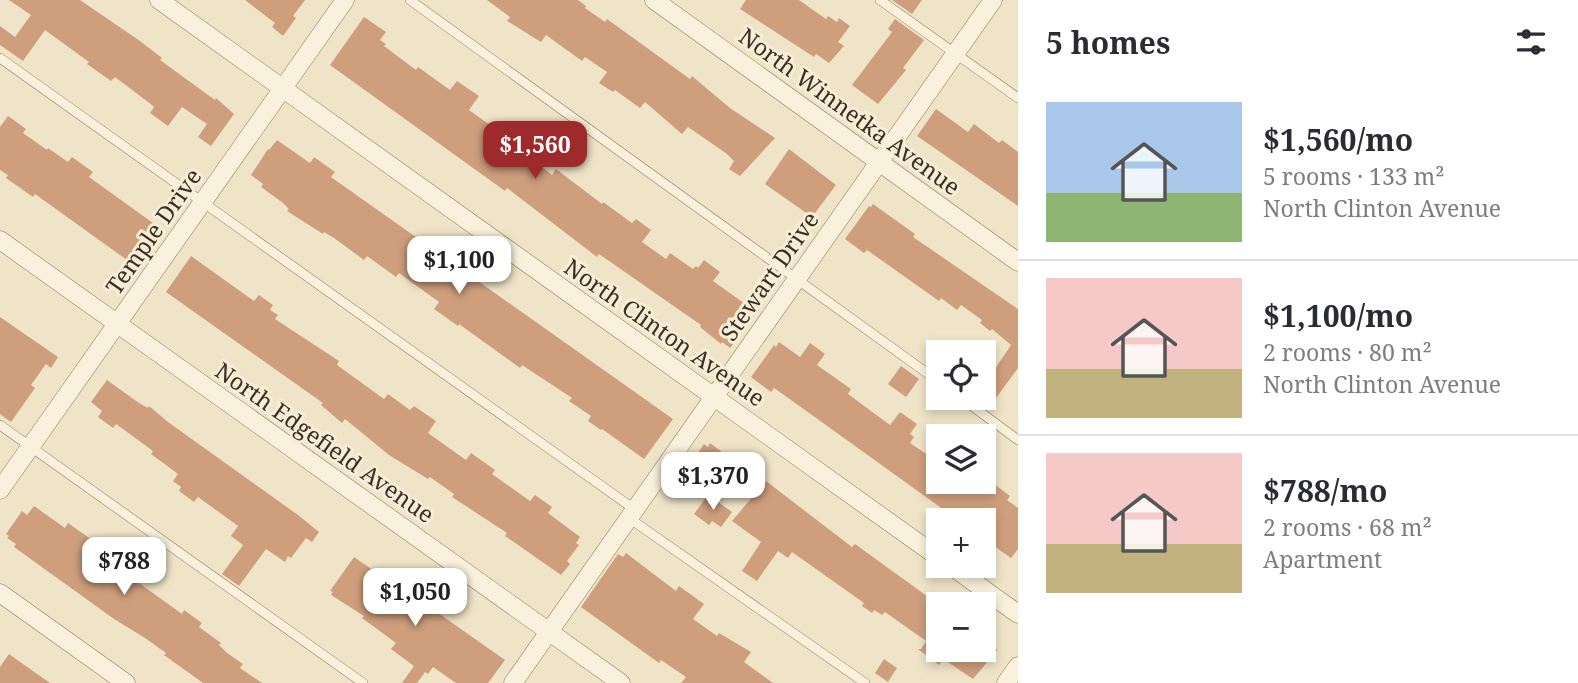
<!DOCTYPE html>
<html lang="en">
<head>
<meta charset="utf-8">
<style>
  :root { --surface:#fff; --page:#f7f7f7; --text:#2b2b33; --muted:#7c7c81; --line:#e1e1e2; --accent:#9e2a2b }
  body { margin:0; font-family:"Noto Serif",serif; background:var(--page); color:var(--text); height:100vh; display:flex; flex-direction:column; font-size:26px; white-space:nowrap }
  * { box-sizing:border-box; margin:0 }
  p { font-size:23px; color:var(--muted) }
  .icon { flex:none; width:38px; height:38px; fill:none; stroke:currentColor; stroke-width:2; stroke-linecap:round; stroke-linejoin:round }
  .map { position:relative; flex:1; overflow:hidden }
  .side { display:flex; flex-direction:column; background:var(--surface); width:560px }
  .side>* { flex:none }
  .fabs { position:absolute; left:926px; top:340px; display:grid; gap:14px }
  .fabs a { display:grid; place-items:center; width:70px; height:70px; border-radius:0px; background:var(--surface); box-shadow:0 4px 10px #0003; font-size:35px }
  .price { position:absolute; translate:-50% -60px; padding:0 16px; border-radius:14px; background:#fff; color:#222; font-size:23px; line-height:46px; filter:drop-shadow(0 2px 4px #0008) }
  .price::after { content:''; position:absolute; left:50%; top:42px; width:21px; height:16px; margin-left:-10px; background:inherit; clip-path:polygon(0 0,100% 0,50% 100%) }
  .price.on { background:var(--accent); color:#fff }
  ul { padding:0; list-style:none }
  li { display:flex; align-items:center; gap:21px; height:175px; padding:0 28px }
  li+li { border-top:2px solid var(--line) }
  li span { display:grid; place-items:center; flex:none; width:196px; height:140px; border-radius:0px; color:#555 }
  li>.icon { margin-inline-start:auto }
  span .icon { width:84px; height:84px; fill:#fffc; stroke-width:1 }
  li b { font-size:30px }
  h2 { display:flex; justify-content:space-between; align-items:center; height:84px; padding:0 28px; font-size:30px }
  main { display:flex; flex:1; min-height:0 }
  .map>svg:first-child { display:block }
</style>
</head>
<body>
<main>
<div class="map">
<svg width="1018" height="683" viewBox="0 0 1018 683">
  <rect width="100%" height="100%" fill="#f0e4c8"/>
  <!-- building -->
  <g fill="#cf9f7d">
    <path d="M9 0H80L140 41 162 58 160 60 215 100 216 98 234 114 211 146 198 137 207 124 182 107 168 126 150 113 154 107 152 105 115 77 111 81 87 64 89 62 45 30 23 61 0 45V26L15 37 31 15Z"/>
    <path d="M245 0H305L293 16 296 18 283 36 272 27 275 23Z"/>
    <path d="M487 0H578L586 6 585 8 605 22 607 19 690 79 692 76 730 108 775 138 740 176 729 169 734 161 727 154 688 127 682 134 645 102 640 108 615 90 613 92 599 83 607 72 585 57 582 61 546 35 541 42 507 21 510 17Z"/>
    <path d="M746 0H799L826 19 828 16 837 22 839 18 850 26 838 42 844 46 829 63 816 54 814 57 740 9Z"/>
    <path d="M892 0H922L912 14Z"/>
    <path d="M364 17 386 32 380 40 386 44 384 46 416 70 418 67 450 90 457 81 479 96 469 110 508 138 511 133 534 150 529 157 552 175 556 169 602 204 603 202 632 223 636 219 651 230 642 242 666 259 670 253 693 269 696 266 698 268 704 260 720 272 713 281 748 306 744 312 746 314 732 334 738 338 730 348 722 342 721 344 700 327 701 325 599 254 597 257 507 188 505 191 330 65Z"/>
    <path d="M895 19 924 40 903 68 906 70 878 104 852 85 892 32 888 29Z"/>
    <path d="M936 109 968 132 974 124 999 143 1002 140 1018 152V206L917 136Z"/>
    <path d="M8 116 26 129 23 133 47 150 48 148 68 162 72 157 93 172 89 177 153 223 127 260 35 194 33 197 6 178 8 175 0 170V127Z"/>
    <path d="M277 140 310 163 314 157 335 172 331 177 673 419 644 459 602 429 601 430 588 421 591 416 569 401 572 398 522 365 520 368 459 324 458 326 434 309 439 302 399 273 396 277 367 256 364 260 334 238 324 232 323 234 287 211 289 209 283 203 261 187 263 184 251 175 268 149 269 150Z"/>
    <path d="M789 149 836 185 812 217 765 184Z"/>
    <path d="M873 204 915 234 913 237 1018 309V368L996 398 984 389V385L1011 345 992 329 990 331 980 323 982 320 961 305 957 310 941 298 939 301 867 250 864 253 845 239 869 206 871 207Z"/>
    <path d="M191 256 254 301 259 295 273 305 270 310 278 315 275 319 339 361 337 365 384 399 388 394 410 410 414 406 436 421 428 433 466 460 471 453 495 470 492 474 530 501 535 495 552 507 548 513 580 537 576 543 579 545 567 561 570 564 561 575 505 536 507 533 452 497 454 494 430 477 428 479 389 455 345 419 342 423 321 405 323 403 166 292Z"/>
    <path d="M0 317 58 357 51 368 46 364 31 385 35 388 11 422 0 414Z"/>
    <path d="M779 342 800 357 810 343 825 354 817 365 851 389 848 394 890 425 900 412 917 424 910 434 914 437 910 443 938 462V481H972L984 490 990 481 1010 496 1007 500 1018 508V549L1011 558 984 539V520H958L798 405 774 388 771 392 751 377 774 345 776 347Z"/>
    <path d="M901 366 919 379 906 397 888 384Z"/>
    <path d="M107 380 139 403 148 408 149 406 168 422 298 515 319 532 312 542 306 538 291 558 288 556 285 562 266 549 239 586 222 574 243 545 231 536 238 526 198 497 194 502 179 491 181 487 173 481 178 474 151 454 153 451 116 424 113 428 98 417 102 411 91 402Z"/>
    <path d="M710 443 722 452 696 490 680 478 704 444 708 447Z"/>
    <path d="M766 481 852 547 855 544 938 604V649H998L973 679 943 659 939 665 918 649H921L926 641 885 612 882 615 874 610 872 613 862 606 864 603 792 552 788 558 778 551 757 581 742 571 761 542 732 521Z"/>
    <path d="M708 495 732 512 721 527 712 521 709 525 694 514Z"/>
    <path d="M34 506 65 528 68 523 92 540 110 553 106 559 126 574 129 570 143 579 139 583 182 614 184 610 202 623 199 627 221 643 219 645 227 653 243 664 240 668 262 683H203L164 655 166 653 145 638 114 619 14 547 16 544 7 538 9 536 6 534 22 511 27 515Z"/>
    <path d="M626 553 676 591 679 586 704 604 693 619 717 636 719 633 751 652 744 662 773 683H681L686 677 661 660 659 663 581 607 618 554 623 557Z"/>
    <path d="M354 557 393 584 394 582 505 660 488 683H456L433 667 428 674 425 672 417 683H402L414 666 391 649 396 643 362 618 364 616 331 595 333 592 330 591Z"/>
    <path d="M9 654 23 664 50 683H0V667Z"/>
    <path d="M884 659 897 668 888 682 875 673Z"/>
  </g>
  <g fill="none" stroke-linecap="round" stroke-linejoin="round">
    <!-- service casing -->
    <g stroke="#8d765c" stroke-width="10">
      <g id="service">
        <path d="M410 0 938 381"/>
        <path d="M880 0 1018 98"/>
        <path d="M0 58 634 509"/>
        <path d="M960 397 1018 440"/>
        <path d="M0 425 363 683"/>
        <path d="M629 518 865 683"/>
      </g>
    </g>
    <!-- minor casing -->
    <g stroke="#8d765c" stroke-width="19">
      <g id="minor">
        <path d="M159 0 938 557"/>
        <path d="M654 0 1018 262"/>
        <path d="M0 240 621 683"/>
        <path d="M0 490 345 0"/>
        <path d="M950 565 1018 614"/>
        <path d="M0 593 126 683"/>
        <path d="M513 683 993 0"/>
        <path d="M1006 683 1018 666"/>
      </g>
    </g>
    <!-- service -->
    <use href="#service" stroke="#faf1dc" stroke-width="9"/>
    <!-- minor -->
    <use href="#minor" stroke="#faf1dc" stroke-width="18"/>
  </g>
  <g text-anchor="middle" dominant-baseline="central" stroke-width="6" stroke-linejoin="round" paint-order="stroke">
    <!-- street labels -->
    <g font-size="23" fill="#3d2e20" stroke="#f7eed8">
      <text transform="translate(850 111) rotate(36)">North Winnetka Avenue</text>
      <text transform="translate(153 231) rotate(-55)">Temple Drive</text>
      <text transform="translate(769 276) rotate(-55)">Stewart Drive</text>
      <text transform="translate(665 332) rotate(35)">North Clinton Avenue</text>
      <text transform="translate(325 442) rotate(35)">North Edgefield Avenue</text>
    </g>
  </g>
</svg>
<div class="fabs">
<a><svg class="icon" aria-label="locate" viewBox="0 0 24 24"><circle cx="12" cy="12" r="6"/><path d="M12 2v4M12 18v4M2 12h4M18 12h4"/></svg></a>
<a><svg class="icon" aria-label="layers" viewBox="0 0 24 24"><path d="M12 4l9 5-9 5-9-5zM3 14l9 5 9-5"/></svg></a>
<a>+</a>
<a>−</a>
</div>
<b class="price on" style="left:535px;top:181px">$1,560</b>
<b class="price" style="left:459px;top:296px">$1,100</b>
<b class="price" style="left:713px;top:512px">$1,370</b>
<b class="price" style="left:124px;top:597px">$788</b>
<b class="price" style="left:415px;top:628px">$1,050</b>
</div>
<section class="side">
<h2>5 homes<svg class="icon" aria-label="filters" viewBox="0 0 24 24"><path d="M4 7h16M4 17h16"/><circle cx="9" cy="7" r="2"/><circle cx="15" cy="17" r="2"/></svg></h2>
<ul>
<li><span style="background:linear-gradient(#a9c7e8 65%,#8fb573 0)"><svg class="icon" aria-label="home" viewBox="0 0 24 24"><path d="M3 11l9-7 9 7M6 9v11h12V9"/></svg></span><div><b>$1,560/mo</b><p>5 rooms · 133 m²</p><p>North Clinton Avenue</p></div></li>
<li><span style="background:linear-gradient(#f6c9c9 65%,#c2b280 0)"><svg class="icon" aria-label="home" viewBox="0 0 24 24"><path d="M3 11l9-7 9 7M6 9v11h12V9"/></svg></span><div><b>$1,100/mo</b><p>2 rooms · 80 m²</p><p>North Clinton Avenue</p></div></li>
<li><span style="background:linear-gradient(#f6c9c9 65%,#c2b280 0)"><svg class="icon" aria-label="home" viewBox="0 0 24 24"><path d="M3 11l9-7 9 7M6 9v11h12V9"/></svg></span><div><b>$788/mo</b><p>2 rooms · 68 m²</p><p>Apartment</p></div></li>
</ul>
</section>
</main>
</body>
</html>
